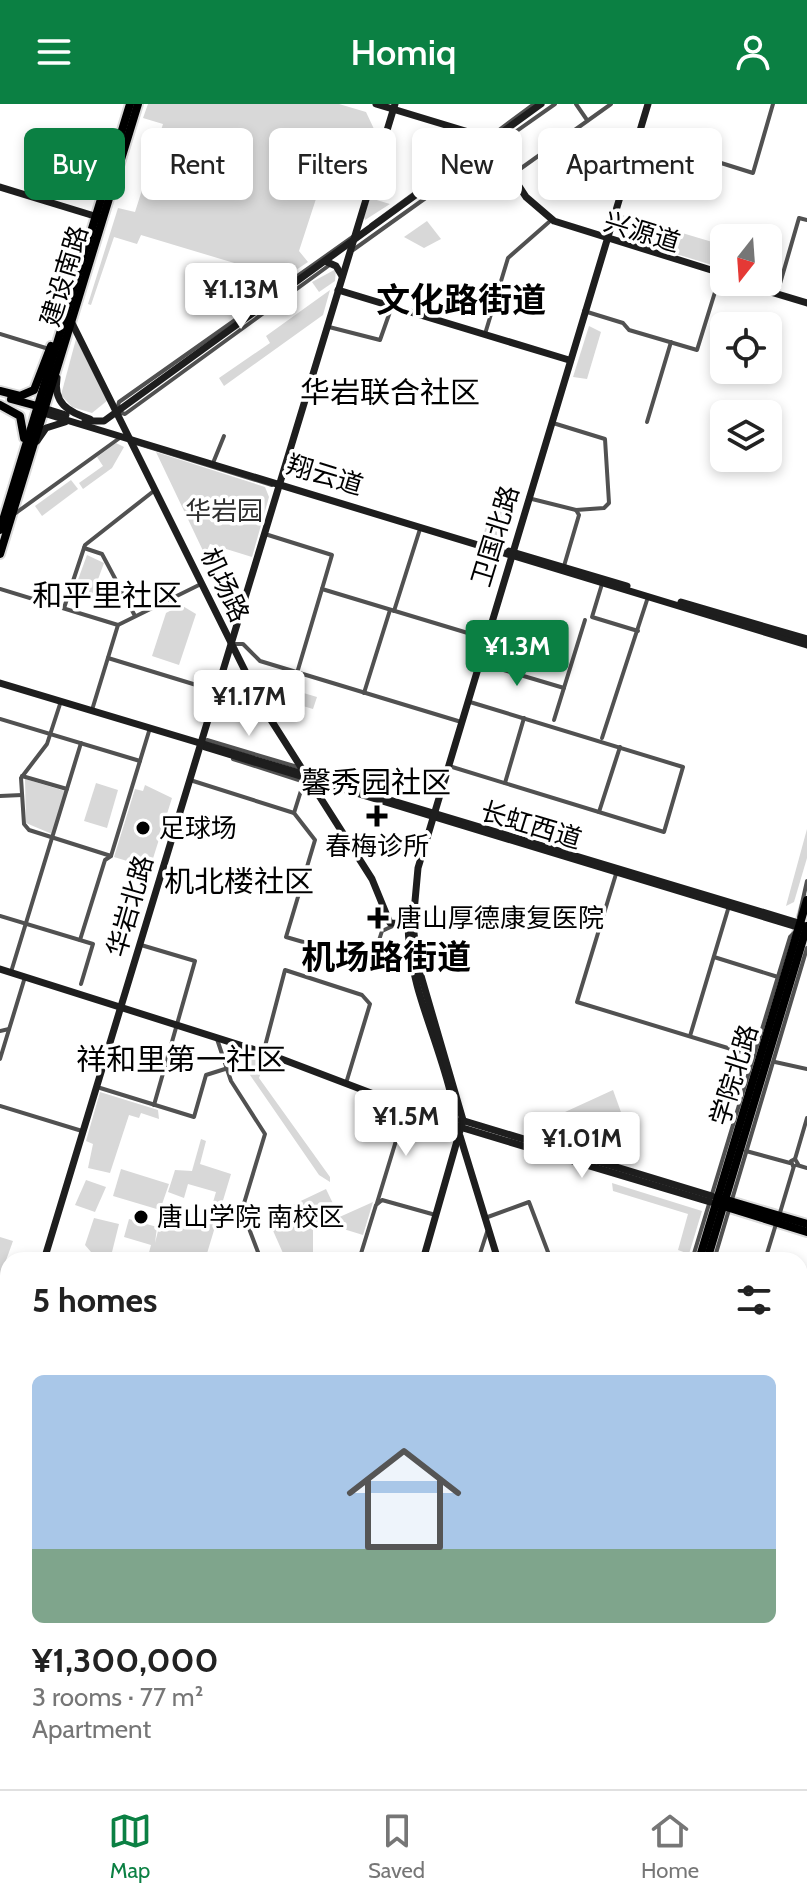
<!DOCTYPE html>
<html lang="en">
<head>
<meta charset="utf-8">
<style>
  :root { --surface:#fff; --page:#f2f2f2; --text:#222; --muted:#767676; --line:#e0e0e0; --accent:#0b8043 }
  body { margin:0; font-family:Cabin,"Noto Sans SC",sans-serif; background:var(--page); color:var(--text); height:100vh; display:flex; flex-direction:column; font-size:30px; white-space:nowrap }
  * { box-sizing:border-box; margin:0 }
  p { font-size:26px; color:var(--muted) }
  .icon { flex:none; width:44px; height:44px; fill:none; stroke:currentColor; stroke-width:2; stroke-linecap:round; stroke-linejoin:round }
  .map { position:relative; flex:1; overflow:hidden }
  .panel { position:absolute; left:0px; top:1148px; width:808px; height:538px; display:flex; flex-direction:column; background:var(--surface); border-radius:24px 24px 0 0; box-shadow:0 4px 12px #0003 }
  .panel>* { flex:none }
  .hud { position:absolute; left:24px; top:24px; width:760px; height:72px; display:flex; gap:16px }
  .needle { width:52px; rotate:197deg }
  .tools { position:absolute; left:710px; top:120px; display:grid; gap:16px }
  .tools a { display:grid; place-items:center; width:72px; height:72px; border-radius:12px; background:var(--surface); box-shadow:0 4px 12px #0003; font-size:40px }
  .price { position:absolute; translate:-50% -68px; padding:0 18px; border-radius:8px; background:#fff; color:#222; font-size:26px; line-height:52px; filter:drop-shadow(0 2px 4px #0008) }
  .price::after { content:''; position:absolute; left:50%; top:48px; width:24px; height:18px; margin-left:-12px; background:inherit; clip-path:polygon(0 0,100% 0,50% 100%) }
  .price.current { background:var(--accent); color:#fff }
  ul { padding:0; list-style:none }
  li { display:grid; align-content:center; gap:16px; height:424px; padding:0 32px }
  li+li { border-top:2px solid var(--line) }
  li span { display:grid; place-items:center; height:248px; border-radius:12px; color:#555 }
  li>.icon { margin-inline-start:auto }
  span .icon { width:144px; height:144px; fill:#fffc; stroke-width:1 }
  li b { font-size:34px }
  h2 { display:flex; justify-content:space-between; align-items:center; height:96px; padding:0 32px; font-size:34px }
  .pill { padding:0 28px; border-radius:12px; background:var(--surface); box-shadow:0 4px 12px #0003; font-size:28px; line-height:72px }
  .pill.current { background:var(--accent); color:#fff }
  header { display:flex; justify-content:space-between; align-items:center; height:104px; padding:0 32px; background:var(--accent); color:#fff; font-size:36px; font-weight:600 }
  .tab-bar { display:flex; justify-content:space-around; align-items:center; height:112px; border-top:2px solid var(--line); background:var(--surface); font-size:22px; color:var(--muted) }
  .tab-bar a { display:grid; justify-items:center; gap:4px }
  .tab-bar .current { color:var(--accent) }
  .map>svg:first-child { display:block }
</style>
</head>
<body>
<header><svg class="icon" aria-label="menu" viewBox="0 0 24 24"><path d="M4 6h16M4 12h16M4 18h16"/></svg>Homiq<svg class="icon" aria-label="person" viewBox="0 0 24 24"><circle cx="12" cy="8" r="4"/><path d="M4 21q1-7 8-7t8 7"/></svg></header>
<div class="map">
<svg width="807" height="1685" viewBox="0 0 807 1685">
  <rect width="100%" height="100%" fill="#fff"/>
  <!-- green -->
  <g fill="#d8d8d8">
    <path d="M148 0H339L366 8 374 25 361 68 328 58 299 147 308 158 284 174 141 131 137 140 114 133 91 201 88 200 118 104 135 108 163 20 143 14Z"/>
    <path d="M370 94 390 100 365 116 364 113Z"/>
    <path d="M622 111 719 140 712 161 624 134 618 128Z"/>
    <path d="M427 117 441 135 424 144 404 133Z"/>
    <path d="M336 165 335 177 319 188 312 178Z"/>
    <path d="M330 186 323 211 224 282 219 274 270 239 266 232Z"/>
    <path d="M589 222 601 228 587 275 573 273Z"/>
    <path d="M76 235 108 296 92 309 72 303 61 291Z"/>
    <path d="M116 339 124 343 112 364 83 385 79 379 103 362 97 353Z"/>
    <path d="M156 348 265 383 269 393 252 453 210 440 205 451Z"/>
    <path d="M71 376 78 385 42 412 35 402Z"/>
    <path d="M492 403 510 409 502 433 497 438 482 435Z"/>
    <path d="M87 451 104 459 93 489 75 484Z"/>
    <path d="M181 501 196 510 179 561 152 552 166 509Z"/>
    <path d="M280 582 317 593 313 605 276 594Z"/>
    <path d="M25 675 65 687 52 730 26 719Z"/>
    <path d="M96 679 118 686 107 724 84 717Z"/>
    <path d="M145 681 172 694 150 764 114 753 135 685 143 687Z"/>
    <path d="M807 725V754L794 798 786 802Z"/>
    <path d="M243 946 266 955 259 974 330 1073V1078L319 1071 250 971Z"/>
    <path d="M613 986 635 1047 619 1056 539 1033 541 1019Z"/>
    <path d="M100 988 158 1006 159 1015 141 1009 139 1014 129 1011 110 1069 88 1064 93 1040 86 1037Z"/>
    <path d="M201 1035 206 1037 200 1060 231 1070 205 1156H147L151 1141 124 1133 129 1115 157 1123 155 1139 165 1099 181 1104 177 1118 205 1126 216 1088 188 1080 184 1094 168 1088 175 1066 192 1067Z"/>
    <path d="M121 1065 169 1080 160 1106 113 1092Z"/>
    <path d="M86 1076 106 1083 95 1108 75 1101Z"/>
    <path d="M612 1079 702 1107 689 1150 678 1146 688 1110 613 1087Z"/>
    <path d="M326 1085 339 1112 335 1115 373 1098 363 1131 324 1119 313 1125V1156H286L267 1113Z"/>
    <path d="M94 1114 119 1120 110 1156H89L91 1148 85 1141Z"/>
    <path d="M0 1133 13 1137 0 1173Z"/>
    <path d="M804 1517 807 1574 800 1595V1530Z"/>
  </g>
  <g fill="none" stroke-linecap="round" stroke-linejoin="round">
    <!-- primary casing -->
    <g stroke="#dbdbdb" stroke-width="12">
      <g id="primary">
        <path d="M0 287 20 292 34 286 51 242"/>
        <path d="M11 295 37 302"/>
        <path d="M0 301 20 312 24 334"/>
        <path d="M0 426 130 0"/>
        <path d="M0 450 138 0"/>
        <path d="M720 1094 807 1120"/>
        <path d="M720 1101 807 1128"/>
        <path d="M699 1156 807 796"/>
        <path d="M707 1156 807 822"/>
        <path d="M0 1570 8 1572"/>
        <path d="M0 1575 8 1578"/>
        <path d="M340 1678 363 1685"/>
        <path d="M360 1678 383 1685"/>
        <path d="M540 1685 542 1678"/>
        <path d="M547 1685 549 1678"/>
      </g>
    </g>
    <!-- street -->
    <g stroke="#515151" stroke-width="4">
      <path d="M576 0 587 16"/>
      <path d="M491 32 534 0"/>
      <path d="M638 33 753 69 773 0"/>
      <path d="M490 42 501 38 555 0"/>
      <path d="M513 70 611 0"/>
      <path d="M371 121 479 42"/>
      <path d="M353 146 455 73 488 44"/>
      <path d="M777 190 799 114 807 116"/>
      <path d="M584 207 623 219 629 226 697 246 720 172"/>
      <path d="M329 223 380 236 392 202"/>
      <path d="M0 230 49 245"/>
      <path d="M485 230 508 154 549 118"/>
      <path d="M117 306 119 298 354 132"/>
      <path d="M119 308 125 310 331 160"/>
      <path d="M647 318 671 238"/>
      <path d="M553 319 605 335 609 399 604 404 576 406"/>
      <path d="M136 339 272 381"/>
      <path d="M213 359 224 332"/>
      <path d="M528 394 576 406 579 411 564 462"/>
      <path d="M13 411 121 333"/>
      <path d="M265 430 332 451 322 485 481 533"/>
      <path d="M84 444 102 450 135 512"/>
      <path d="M602 480 592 513 638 527"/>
      <path d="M0 485 118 521"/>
      <path d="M64 504 85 441 155 386"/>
      <path d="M394 507 420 425"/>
      <path d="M233 540H243L260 557 458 617"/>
      <path d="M108 554 216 587"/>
      <path d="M480 559 564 584"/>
      <path d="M297 569 322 485"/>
      <path d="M364 589 390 506"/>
      <path d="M61 597 47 640 21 674 24 720 29 726 111 752 150 624"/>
      <path d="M92 606 118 521 201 480"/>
      <path d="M0 615 140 657"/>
      <path d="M554 616 585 516"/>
      <path d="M602 634 648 493"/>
      <path d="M202 638 207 636 301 664"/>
      <path d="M233 655 308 679"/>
      <path d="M449 662 664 728 683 663 470 598"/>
      <path d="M22 672 67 685"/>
      <path d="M190 676 294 709 315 736 286 833 372 858 382 827 395 821"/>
      <path d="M505 679 524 614"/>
      <path d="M0 692 22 691"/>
      <path d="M599 708 620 643"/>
      <path d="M294 709 304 677"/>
      <path d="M616 770 577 898 754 952"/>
      <path d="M0 812 93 840 81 880"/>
      <path d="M799 813 807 777"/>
      <path d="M80 836 105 756 111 752"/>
      <path d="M141 841 195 857 154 1001"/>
      <path d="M714 853 778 873"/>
      <path d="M11 868 81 639"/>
      <path d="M0 927 9 925"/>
      <path d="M690 932 729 802"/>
      <path d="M217 935 231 977 265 1030 242 1106 261 1156"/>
      <path d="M264 946 285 866 362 891 370 900 347 976"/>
      <path d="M0 955 25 873"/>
      <path d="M775 958 807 965"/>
      <path d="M97 983 194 1013 206 971 225 965"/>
      <path d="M0 1002 82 1027"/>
      <path d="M746 1047 790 1059"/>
      <path d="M795 1055 807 1014"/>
      <path d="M795 1055 798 1060 793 1062 791 1057Z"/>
      <path d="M797 1061 807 1064"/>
      <path d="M377 1099 406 1004"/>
      <path d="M779 1112 794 1062"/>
      <path d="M485 1114 529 1098 551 1156"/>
      <path d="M359 1156 376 1101 382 1096 432 1110"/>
      <path d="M478 1156 487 1128"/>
      <path d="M692 1156 790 833 796 827"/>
      <path d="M714 1156 807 844"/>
      <path d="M765 1156 776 1120"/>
      <path d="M800 1182 807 1184"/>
      <path d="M0 1333 8 1336"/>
      <path d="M800 1513 807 1515"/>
      <path d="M0 1518 8 1520"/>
      <path d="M0 1562 8 1565"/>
      <path d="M0 1583 8 1585"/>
      <path d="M315 1678 338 1685"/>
      <path d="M384 1678 407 1685"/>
      <path d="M578 1678 601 1685"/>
      <path d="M778 1678 799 1685"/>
      <path d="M116 1685 121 1678"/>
      <path d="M534 1685 536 1678"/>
      <path d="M554 1685 556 1678"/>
      <path d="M619 1685 622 1678"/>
    </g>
    <!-- secondary -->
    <g stroke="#1e1e1e" stroke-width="7">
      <path d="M376 0 472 29 496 47 526 93 554 117 724 170"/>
      <path d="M0 83 101 114"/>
      <path d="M327 158 336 162 342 172"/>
      <path d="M738 178 807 199"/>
      <path d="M338 186 569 256"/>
      <path d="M71 217 264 605 372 775 390 819 411 820"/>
      <path d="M57 274C53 299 68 308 90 315"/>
      <path d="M40 303 66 311"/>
      <path d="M40 308 807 541"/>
      <path d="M85 317H104L541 0"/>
      <path d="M37 337 46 324 65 318"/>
      <path d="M509 447 627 482"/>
      <path d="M681 498 807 535"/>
      <path d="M0 579 802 820"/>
      <path d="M200 639 205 643 797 823"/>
      <path d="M408 816C408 836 411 858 416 877 424 914 463 1001 454 1033"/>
      <path d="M0 865 271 951 463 1024 710 1098"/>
      <path d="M461 1016 712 1092"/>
      <path d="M460 1032 498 1156"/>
      <path d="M44 1156 395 0"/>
      <path d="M423 1156 463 1016 417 858 413 819 418 764 648 0"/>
      <path d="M0 1198 8 1201"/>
      <path d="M0 1299 8 1272"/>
      <path d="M258 1685 260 1678"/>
      <path d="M265 1685 267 1678"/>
    </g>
    <!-- primary -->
    <use href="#primary" stroke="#000" stroke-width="8"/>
  </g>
  <!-- markers -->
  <g fill="#000" stroke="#fff" stroke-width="3">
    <path d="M373 700h8v8h8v8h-8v8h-8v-8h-8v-8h8z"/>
    <circle cx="143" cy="724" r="8"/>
    <path d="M374 802h8v8h8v8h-8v8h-8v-8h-8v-8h8z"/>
    <circle cx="141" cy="1113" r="8"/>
  </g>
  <g text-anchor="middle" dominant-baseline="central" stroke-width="7" stroke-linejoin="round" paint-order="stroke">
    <!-- street labels -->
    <g font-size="26" fill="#000" stroke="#fff">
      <text transform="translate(642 128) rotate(17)">兴源道</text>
      <text transform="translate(64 172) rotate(-73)">建设南路</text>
      <text transform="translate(325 371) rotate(17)">翔云道</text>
      <text transform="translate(495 432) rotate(-73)">卫国北路</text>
      <text transform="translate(225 481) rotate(65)">机场路</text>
      <text transform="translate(531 721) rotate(17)">长虹西道</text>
      <text transform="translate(130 802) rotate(-74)">华岩北路</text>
      <text transform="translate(734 971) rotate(-73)">学院北路</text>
    </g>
    <!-- park labels -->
    <g font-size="26" fill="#2f2f2f" stroke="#fff">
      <text x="224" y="407">华岩园</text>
    </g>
    <!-- poi labels -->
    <g font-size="26" fill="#000" stroke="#fff" text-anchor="start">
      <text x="159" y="724">足球场</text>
      <text x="377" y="742" text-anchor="middle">春梅诊所</text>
      <text x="396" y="814">唐山厚德康复医院</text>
      <text x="157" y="1113">唐山学院 南校区</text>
    </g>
    <!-- quarter labels -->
    <g font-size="30" fill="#000" stroke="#fff">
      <text x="390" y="288">华岩联合社区</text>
      <text x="107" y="491">和平里社区</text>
      <text x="376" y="678">馨秀园社区</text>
      <text x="239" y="777">机北楼社区</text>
      <text x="181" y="955">祥和里第一社区</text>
    </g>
    <!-- district labels -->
    <g font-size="34" font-weight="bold" fill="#000" stroke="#fff">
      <text x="461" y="196">文化路街道</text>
      <text x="386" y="853">机场路街道</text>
    </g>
  </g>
</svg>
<div class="tools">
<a><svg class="needle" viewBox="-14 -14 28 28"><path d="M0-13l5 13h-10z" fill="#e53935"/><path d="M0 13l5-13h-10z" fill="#767676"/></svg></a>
<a><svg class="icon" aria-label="locate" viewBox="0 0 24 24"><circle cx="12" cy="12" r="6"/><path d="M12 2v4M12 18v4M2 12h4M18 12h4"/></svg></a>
<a><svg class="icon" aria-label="layers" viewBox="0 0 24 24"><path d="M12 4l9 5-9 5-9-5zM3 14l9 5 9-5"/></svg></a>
</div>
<b class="price" style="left:241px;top:227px">¥1.13M</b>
<b class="price current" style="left:517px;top:584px">¥1.3M</b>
<b class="price" style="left:249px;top:634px">¥1.17M</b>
<b class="price" style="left:406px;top:1054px">¥1.5M</b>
<b class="price" style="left:582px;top:1076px">¥1.01M</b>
<div class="hud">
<a class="pill current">Buy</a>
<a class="pill">Rent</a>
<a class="pill">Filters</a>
<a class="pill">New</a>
<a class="pill">Apartment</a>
</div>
<section class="panel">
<h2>5 homes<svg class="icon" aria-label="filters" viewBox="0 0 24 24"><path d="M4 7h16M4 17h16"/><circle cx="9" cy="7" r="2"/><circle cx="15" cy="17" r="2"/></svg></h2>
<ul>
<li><span style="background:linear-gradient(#a9c7e8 70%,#7fa58c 0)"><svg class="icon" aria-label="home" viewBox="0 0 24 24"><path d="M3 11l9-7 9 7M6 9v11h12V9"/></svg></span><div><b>¥1,300,000</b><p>3 rooms · 77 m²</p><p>Apartment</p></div></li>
</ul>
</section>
</div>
<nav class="tab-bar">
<a class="current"><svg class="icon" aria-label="map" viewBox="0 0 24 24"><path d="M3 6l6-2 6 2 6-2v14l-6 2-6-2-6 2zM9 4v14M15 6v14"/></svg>Map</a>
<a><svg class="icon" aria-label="saved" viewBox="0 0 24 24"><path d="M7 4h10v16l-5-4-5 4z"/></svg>Saved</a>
<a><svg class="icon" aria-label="home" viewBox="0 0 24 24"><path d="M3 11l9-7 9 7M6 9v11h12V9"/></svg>Home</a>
</nav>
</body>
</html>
